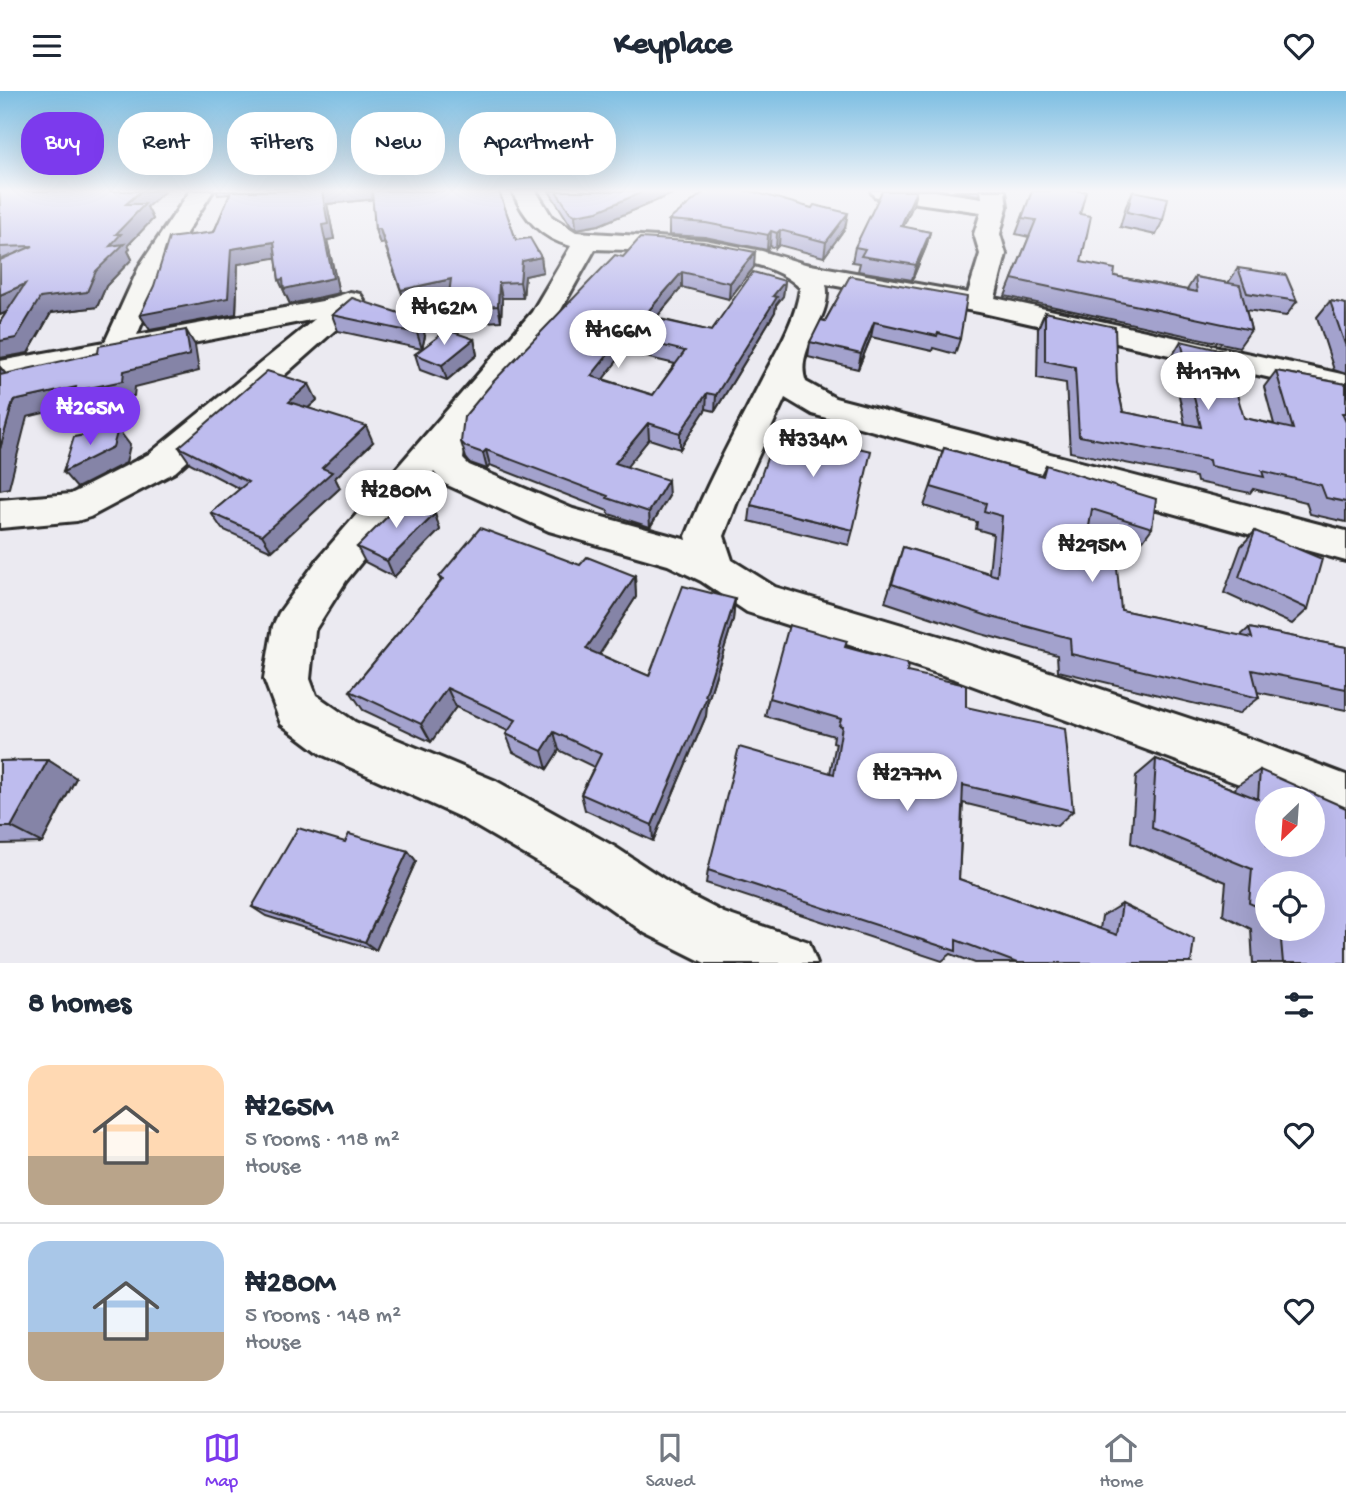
<!DOCTYPE html>
<html lang="en">
<head>
<meta charset="utf-8">
<style>
  :root { --surface:#fff; --page:#f6f6f7; --text:#1f2937; --muted:#747a83; --line:#e0e1e3; --accent:#7c3aed }
  body { margin:0; font-family:"Gochi Hand",sans-serif; background:var(--page); color:var(--text); height:100vh; display:flex; flex-direction:column; font-size:26px; white-space:nowrap }
  * { box-sizing:border-box; margin:0 }
  p { font-size:23px; color:var(--muted) }
  .icon { flex:none; width:38px; height:38px; fill:none; stroke:currentColor; stroke-width:2; stroke-linecap:round; stroke-linejoin:round }
  .map { position:relative; height:872px; overflow:hidden }
  .sheet { display:flex; flex-direction:column; background:var(--surface); flex:1 }
  .sheet>* { flex:none }
  .banner { position:absolute; left:21px; top:21px; width:700px; height:63px; display:flex; gap:14px }
  .needle { width:46px; rotate:205deg }
  .fabs { position:absolute; left:1255px; top:696px; display:grid; gap:14px }
  .fabs a { display:grid; place-items:center; width:70px; height:70px; border-radius:50%; background:var(--surface); box-shadow:0 7px 28px #0002; font-size:35px }
  .price { position:absolute; translate:-50% -60px; padding:0 16px; border-radius:24px; background:#fff; color:#222; font-size:23px; line-height:46px; filter:drop-shadow(0 2px 4px #0008) }
  .price::after { content:''; position:absolute; left:50%; top:42px; width:21px; height:16px; margin-left:-10px; background:inherit; clip-path:polygon(0 0,100% 0,50% 100%) }
  .price.on { background:var(--accent); color:#fff }
  ul { padding:0; list-style:none }
  li { display:flex; align-items:center; gap:21px; height:175px; padding:0 28px }
  li+li { border-top:2px solid var(--line) }
  li span { display:grid; place-items:center; flex:none; width:196px; height:140px; border-radius:21px; color:#555 }
  li>.icon { margin-inline-start:auto }
  span .icon { width:84px; height:84px; fill:#fffc; stroke-width:1 }
  li b { font-size:30px }
  h2 { display:flex; justify-content:space-between; align-items:center; height:84px; padding:0 28px; font-size:30px }
  .pill { padding:0 24px; border-radius:28px; background:var(--surface); box-shadow:0 7px 28px #0002; font-size:24px; line-height:63px }
  .pill.on { background:var(--accent); color:#fff }
  header { display:flex; justify-content:space-between; align-items:center; height:91px; padding:0 28px; background:var(--surface); font-size:32px; font-weight:800 }
  .menu { display:flex; justify-content:space-around; align-items:center; height:98px; border-top:2px solid var(--line); background:var(--surface); font-size:19px; color:var(--muted) }
  .menu a { display:grid; justify-items:center; gap:4px }
  .menu .on { color:var(--accent) }
  .map>svg:first-child { display:block }
</style>
</head>
<body>
<header><svg class="icon" aria-label="menu" viewBox="0 0 24 24"><path d="M4 6h16M4 12h16M4 18h16"/></svg>Keyplace<svg class="icon" aria-label="heart" viewBox="0 0 24 24"><path d="M12 20l-8-8c-3-5 5-10 8-4 3-6 11-1 8 4z"/></svg></header>
<div class="map">
<svg width="1346" height="872" viewBox="0 0 1346 872">
  <rect width="100%" height="100%" fill="#ebeaf1"/>
  <filter id="ink" filterUnits="userSpaceOnUse"><feTurbulence type="fractalNoise" baseFrequency=".0143" numOctaves="2"/><feDisplacementMap in="SourceGraphic" scale="14" xChannelSelector="R" yChannelSelector="G"/><feConvolveMatrix kernelMatrix="1 2 1 2 8 2 1 2 1" color-interpolation-filters="sRGB"/></filter>
  <g filter="url(#ink)">
    <g fill="none" stroke-linecap="round" stroke-linejoin="round">
      <!-- minor casing -->
      <g stroke="#2b2b2b" stroke-width="6">
        <g id="minor">
          <path d="M190 100H213L166 174 137 244 322 210 350 201 360 203 364 209 361 216 175 381 90 426 77 430 0 437V409L71 403 149 363 315 228 0 290V270L105 251 140 174Z"/>
          <path d="M512 100H536L552 126 576 141 705 149 762 160 805 173 968 202 980 163 974 143 981 121 882 107 874 105 871 100H934L982 107 981 100H1005L1007 116 1000 143 1006 163 995 207 1346 284V304L979 221 826 193C834 226 793 258 806 291L835 307 1346 440V470L812 323 785 307 737 411 724 445 732 469 775 496 956 550 1248 647 1346 684V734L1312 721V709H1283L955 588 747 521 701 490 668 474 549 440 443 392 434 381 346 490 315 539 310 588 316 604 355 631 496 690 615 756 685 802 724 822 809 851 817 872H705L645 842 577 794 460 726 321 663 281 633 264 588 273 535 279 522 318 468 532 221 571 155C540 147 525 128 512 100ZM595 158C648 160 762 157 800 197 796 229 776 261 761 290 735 341 707 392 686 445L687 449 573 418 469 374 463 368 466 341 554 231Z"/>
        </g>
      </g>
      <!-- minor -->
      <use href="#minor" fill="#f6f6f2" fill-rule="evenodd"/>
    </g>
    <!-- wall -->
    <g fill="#a3a2cd" stroke="#2b2b2b" stroke-width="2" fill-rule="evenodd">
      <path d="M0 100 147 116 153 128 128 154 130 157 128 160 132 168 106 195 97 216 51 222 28 262 0 267V231L7 221 0 224Z"/>
      <path d="M217 100H499L516 149 541 166 543 181 525 185 523 207H502L501 230 451 233 447 218 449 205 406 214 384 152 380 153 375 138 373 108 327 113 334 148 327 149 339 202 290 213 279 189 276 166 238 173 236 223 150 239 140 224 214 141 230 103 218 104Z"/>
      <path d="M549 100H679L599 134 576 138 571 135Z"/>
      <path d="M954 100H980L979 104Z"/>
      <path d="M1032 100 1080 123 1081 171 1114 185 1187 199 1195 186 1228 192 1238 177 1297 210 1286 225 1246 219 1251 239 1239 256 1005 205 1029 146 1016 143Z"/>
      <path d="M1133 100 1163 129 1156 144 1120 136 1126 115Z"/>
      <path d="M913 114 903 136 930 141 926 156 912 189 858 180 860 172 852 171 855 156Z"/>
      <path d="M669 129 845 137 824 166 779 154 776 157 770 155 767 159 705 146 669 144Z"/>
      <path d="M623 166 754 176 729 208 682 196 656 227 711 240 785 190 783 205 776 214 775 221 715 320 706 318 680 358 649 348 626 376 669 405 650 436 609 423 608 420 490 374 487 378 470 372 466 367 461 351ZM624 261 675 273 653 304 603 288Z"/>
      <path d="M850 185 960 248 955 263 933 257 932 260 871 246 858 278 808 266 810 251 825 230Z"/>
      <path d="M352 207 425 245 422 258 338 240 332 224Z"/>
      <path d="M1330 210 1346 213V283L1334 279 1317 226Z"/>
      <path d="M1045 221 1117 292 1123 321 1185 333 1171 267 1181 250 1244 327 1274 333 1264 296 1276 280 1346 293V431L1310 423 1306 411 1253 398 1250 402 1197 391 1196 386 1070 361 1066 292 1037 287 1038 237Z"/>
      <path d="M474 248 477 264 447 289 420 279 415 263Z"/>
      <path d="M317 309 308 317 373 351 335 387 340 397 272 460 222 438 211 422 240 398 190 372 179 356Z"/>
      <path d="M944 357 1041 384 1046 374 1152 437 1138 456 1089 439 1083 470 1121 519 1240 545 1249 537 1346 556V619L1257 601 1259 607 1238 623 1058 580 1057 564 978 542 885 511 903 456 989 482 993 443 976 438 977 431 924 415Z"/>
      <path d="M751 414 853 439 849 454 749 430Z"/>
      <path d="M435 423 440 439 394 486 365 471 357 456Z"/>
      <path d="M1255 440 1308 518 1292 533 1224 502 1241 455Z"/>
      <path d="M580 474 635 485 636 506 599 563 649 585 735 508 733 529 707 613 706 625 653 750 585 719 581 703 594 676 559 659 547 678 513 661 506 643 508 640 456 616 431 651 363 619 350 600 441 490 439 486Z"/>
      <path d="M845 556 907 581 966 616 1073 720 1057 735 963 712 959 788 1100 838 1102 825 1122 813 1191 872H975L951 863 942 870 706 792 708 779 830 682 836 652 833 651 834 645 765 625 769 607Z"/>
      <path d="M1156 668 1235 699 1236 695 1260 679 1346 872H1253L1251 838 1223 824 1226 791 1131 752 1136 685ZM1267 793 1312 838H1267Z"/>
      <path d="M48 669 76 687 42 752 0 753V670Z"/>
      <path d="M345 751 408 760 416 770 376 859 266 825 252 816Z"/>
    </g>
    <!-- shaded-wall -->
    <g fill="#8584a7" stroke="#2b2b2b" stroke-width="2">
      <path d="M141 100H165L147 116 153 128 128 154 130 157 128 160 132 168 106 195 97 216 51 222 28 262 0 267V250L40 207 96 180 116 143 126 113Z"/>
      <path d="M322 100H374L376 108 327 113 334 148 327 149 339 202 290 213 279 189 322 134Z"/>
      <path d="M645 100H679L599 134 576 138 575 124Z"/>
      <path d="M916 100 913 114 897 150 901 135Z"/>
      <path d="M848 122 845 137 824 166 826 151Z"/>
      <path d="M375 138H380L384 152 380 153Z"/>
      <path d="M780 139 779 154 776 157 777 142Z"/>
      <path d="M771 140 770 155 767 159 768 144Z"/>
      <path d="M930 141 926 156 912 189 916 174Z"/>
      <path d="M274 151 280 166 238 173 236 223 150 239 140 224 231 158Z"/>
      <path d="M755 161 754 176 729 208 730 192Z"/>
      <path d="M541 166 543 181 525 185 523 207 520 191 522 170Z"/>
      <path d="M682 181V196L645 240 644 225Z"/>
      <path d="M451 188 455 203 406 214 401 199Z"/>
      <path d="M785 190 783 205 776 214 775 221 715 320 716 304 773 205Z"/>
      <path d="M499 192 502 207 501 230 498 215Z"/>
      <path d="M25 193 36 208 0 224V204Z"/>
      <path d="M421 229 425 245 422 258 417 242Z"/>
      <path d="M874 231 871 246 858 278 861 263Z"/>
      <path d="M186 239 195 254 199 280 135 296 134 305 87 316 85 312 27 326 9 397 0 399V358L13 310 76 296 124 280Z"/>
      <path d="M623 245 624 261 593 301 591 285Z"/>
      <path d="M474 248 477 264 447 289 442 274Z"/>
      <path d="M0 276 12 290 0 295Z"/>
      <path d="M309 293 317 309 297 327 289 311Z"/>
      <path d="M707 302 706 318 680 358V342Z"/>
      <path d="M648 332 649 348 617 388 615 372Z"/>
      <path d="M366 335 373 351 335 387 340 397 272 460 262 444 322 377Z"/>
      <path d="M118 338 130 354 126 372 77 397 63 381Z"/>
      <path d="M486 359 490 374 487 378 483 362Z"/>
      <path d="M668 389 669 405 650 436 649 421Z"/>
      <path d="M435 423 440 439 394 486 387 470Z"/>
      <path d="M635 485 636 506 590 578 586 558Z"/>
      <path d="M735 508 733 529 707 613 706 625 653 750 652 734 705 605Z"/>
      <path d="M447 597 456 616 431 651 421 633Z"/>
      <path d="M554 641 559 659 547 678 542 660Z"/>
      <path d="M48 669 76 687 42 752 11 736Z"/>
      <path d="M408 760 416 770 376 859 365 851Z"/>
    </g>
    <!-- building -->
    <g fill="#bebcee" stroke="#2b2b2b" stroke-width="2" fill-rule="evenodd">
      <path d="M0 100H141L126 113H145L116 143H121L110 155 124 153 96 180 87 201 40 207 16 247 0 250V231L25 193 0 204V169L33 155 0 156Z"/>
      <path d="M231 100H322L328 133 322 134 333 187 284 198 283 188 279 189 274 151 231 158 228 207 140 224 154 195 169 147 214 141Z"/>
      <path d="M372 100H499L516 149 530 147 541 166 522 170 520 191 499 192 498 215 447 218 451 188 401 199 380 138H375Z"/>
      <path d="M556 100H645L598 120 575 124 570 121Z"/>
      <path d="M705 100H751L812 117 814 114 848 122 826 151 780 139 777 142 771 140 768 144 706 132 669 129Z"/>
      <path d="M882 100H916L901 135 930 141 916 174 861 165 865 158 855 156Z"/>
      <path d="M1032 100H1086L1080 123 1091 125 1081 171 1115 178 1114 185 1197 201 1195 186 1240 194 1251 239 1012 188 1036 129 1022 127Z"/>
      <path d="M1133 100 1168 107 1163 129 1127 121Z"/>
      <path d="M640 147 703 151 755 161 730 192 682 181 644 225 711 240 753 181 785 190 773 205 777 206 716 304 707 302 680 342 648 332 615 372 668 389 649 421 607 407 608 405 486 359 483 362 466 356 461 351 464 326 493 291 615 164 623 166ZM623 245 685 260 653 304 591 285Z"/>
      <path d="M1238 177 1286 184 1297 210 1247 202Z"/>
      <path d="M850 185 967 206 960 248 938 242 937 245 874 231 861 263 810 251 821 229 825 230Z"/>
      <path d="M352 207 421 229 417 242 332 224Z"/>
      <path d="M1330 210 1346 213V256Z"/>
      <path d="M1045 221 1115 236 1117 292 1123 321 1201 336 1181 250 1224 260 1244 327 1293 338 1276 280 1346 293V322H1342L1346 331V411L1326 407 1321 394 1262 380 1264 386 1210 375 1209 369 1079 345 1075 276 1045 270Z"/>
      <path d="M186 239 190 264 124 280 123 290 75 300 76 296 13 310 0 358V284L98 262 99 255Z"/>
      <path d="M447 239 474 248 442 274 415 263Z"/>
      <path d="M267 280 309 293 289 311 366 335 322 377 332 381 262 444 211 422 248 391 179 356Z"/>
      <path d="M118 338 113 356 63 381 74 346Z"/>
      <path d="M777 338 871 360 853 439 751 414Z"/>
      <path d="M944 357 1043 385 1046 374 1156 408 1152 437 1092 418 1083 470 1117 477 1121 519 1252 547 1249 537 1346 556V598L1252 579 1259 607 1071 563 1070 547 988 525 892 493 903 456 997 485 1002 425 984 420 986 412 931 396Z"/>
      <path d="M404 409 435 423 387 470 357 456Z"/>
      <path d="M480 437 580 474 587 466 635 485 586 558 649 585 683 495 735 508 705 605 707 606 652 734 581 703 601 663 554 641 542 660 506 643 516 629 447 597 421 633 350 600 443 488 439 486Z"/>
      <path d="M1255 440 1322 468 1308 518 1239 486Z"/>
      <path d="M789 534 847 550 845 556 908 573 907 581 966 594V616L1065 638 1073 720 963 694 959 788 1117 844 1122 813 1194 848 1191 872H1017L956 849V860L708 779 739 656 834 683 842 635 839 634 841 628 769 607Z"/>
      <path d="M1156 668 1258 708 1260 679 1346 717V872H1283L1280 838H1312V793H1267V820L1249 812 1252 778 1152 737ZM1267 709H1312V754H1267Z"/>
      <path d="M48 669 11 736H0V670Z"/>
      <path d="M298 737 345 751 349 743 408 760 365 851 252 816Z"/>
    </g>
  </g>
  <!-- sky -->
  <linearGradient id="sky" x2="0" y2="1"><stop stop-color="#7dbee2"/><stop offset="0.45" stop-color="#f6f6f9"/><stop offset="1" stop-color="#f6f6f9" stop-opacity="0"/></linearGradient>
  <rect width="1346" height="222" fill="url(#sky)"/>
</svg>
<div class="fabs">
<a><svg class="needle" viewBox="-14 -14 28 28"><path d="M0-13l5 13h-10z" fill="#e53935"/><path d="M0 13l5-13h-10z" fill="#747a83"/></svg></a>
<a><svg class="icon" aria-label="locate" viewBox="0 0 24 24"><circle cx="12" cy="12" r="6"/><path d="M12 2v4M12 18v4M2 12h4M18 12h4"/></svg></a>
</div>
<b class="price" style="left:444px;top:256px">₦162M</b>
<b class="price" style="left:618px;top:279px">₦166M</b>
<b class="price" style="left:1208px;top:321px">₦117M</b>
<b class="price on" style="left:90px;top:356px">₦265M</b>
<b class="price" style="left:813px;top:388px">₦334M</b>
<b class="price" style="left:396px;top:439px">₦280M</b>
<b class="price" style="left:1092px;top:493px">₦295M</b>
<b class="price" style="left:907px;top:722px">₦277M</b>
<div class="banner">
<a class="pill on">Buy</a>
<a class="pill">Rent</a>
<a class="pill">Filters</a>
<a class="pill">New</a>
<a class="pill">Apartment</a>
</div>
</div>
<section class="sheet">
<h2>8 homes<svg class="icon" aria-label="filters" viewBox="0 0 24 24"><path d="M4 7h16M4 17h16"/><circle cx="9" cy="7" r="2"/><circle cx="15" cy="17" r="2"/></svg></h2>
<ul>
<li><span style="background:linear-gradient(#ffd9b3 65%,#b9a48a 0)"><svg class="icon" aria-label="home" viewBox="0 0 24 24"><path d="M3 11l9-7 9 7M6 9v11h12V9"/></svg></span><div><b>₦265M</b><p>5 rooms · 118 m²</p><p>House</p></div><svg class="icon" aria-label="heart" viewBox="0 0 24 24"><path d="M12 20l-8-8c-3-5 5-10 8-4 3-6 11-1 8 4z"/></svg></li>
<li><span style="background:linear-gradient(#a9c7e8 65%,#b9a48a 0)"><svg class="icon" aria-label="home" viewBox="0 0 24 24"><path d="M3 11l9-7 9 7M6 9v11h12V9"/></svg></span><div><b>₦280M</b><p>5 rooms · 148 m²</p><p>House</p></div><svg class="icon" aria-label="heart" viewBox="0 0 24 24"><path d="M12 20l-8-8c-3-5 5-10 8-4 3-6 11-1 8 4z"/></svg></li>
</ul>
</section>
<nav class="menu">
<a class="on"><svg class="icon" aria-label="map" viewBox="0 0 24 24"><path d="M3 6l6-2 6 2 6-2v14l-6 2-6-2-6 2zM9 4v14M15 6v14"/></svg>Map</a>
<a><svg class="icon" aria-label="saved" viewBox="0 0 24 24"><path d="M7 4h10v16l-5-4-5 4z"/></svg>Saved</a>
<a><svg class="icon" aria-label="home" viewBox="0 0 24 24"><path d="M3 11l9-7 9 7M6 9v11h12V9"/></svg>Home</a>
</nav>
</body>
</html>
